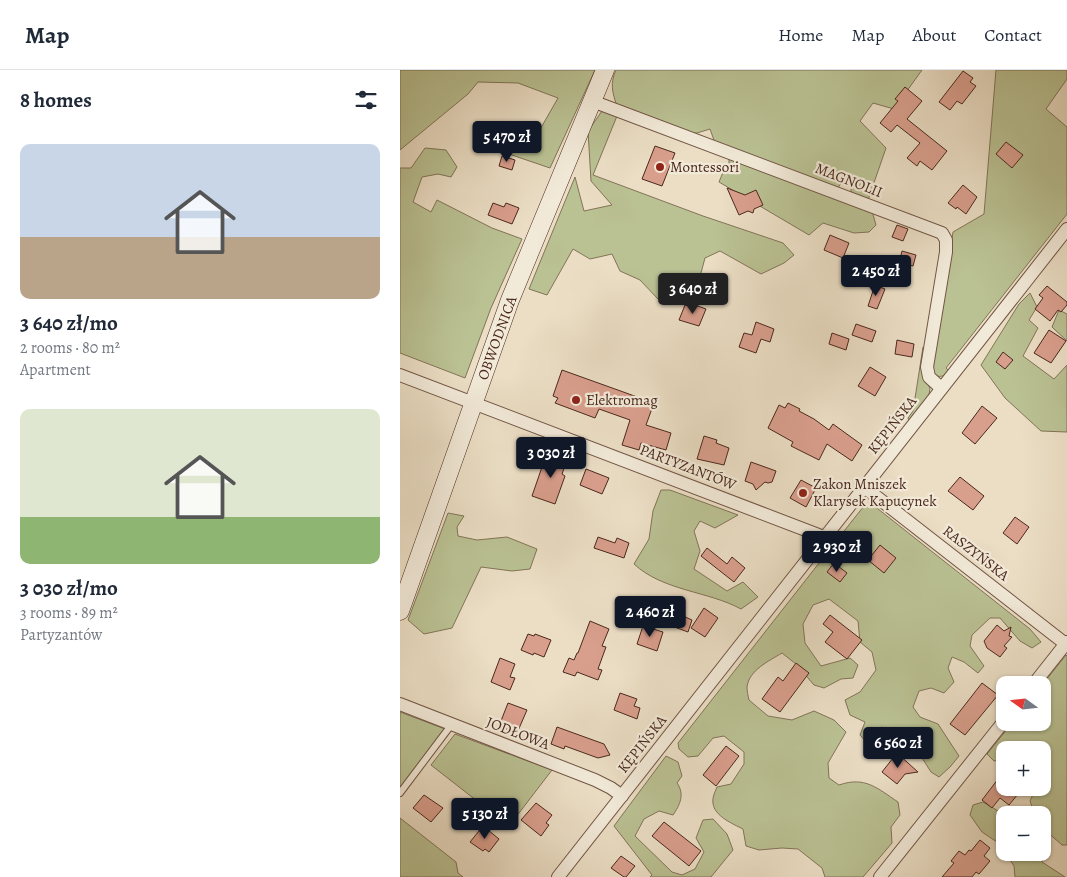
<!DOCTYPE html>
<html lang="en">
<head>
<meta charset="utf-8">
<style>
  :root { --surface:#fff; --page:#f2f2f3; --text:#1f2937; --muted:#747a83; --line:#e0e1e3; --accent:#111827 }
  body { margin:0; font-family:Alegreya,serif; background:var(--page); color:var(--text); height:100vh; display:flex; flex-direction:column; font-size:19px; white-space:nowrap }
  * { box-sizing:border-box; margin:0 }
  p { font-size:16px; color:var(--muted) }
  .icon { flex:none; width:28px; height:28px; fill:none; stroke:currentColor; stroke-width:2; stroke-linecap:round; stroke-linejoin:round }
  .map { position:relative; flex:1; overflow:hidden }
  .panel { display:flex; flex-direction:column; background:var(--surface); width:400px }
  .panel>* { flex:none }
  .needle { width:32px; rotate:285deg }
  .fabs { position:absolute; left:596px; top:606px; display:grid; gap:10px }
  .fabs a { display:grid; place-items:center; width:55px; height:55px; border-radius:10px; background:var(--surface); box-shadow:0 1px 4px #0004; font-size:25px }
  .price { position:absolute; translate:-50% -42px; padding:0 11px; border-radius:5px; background:var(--accent); color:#fff; font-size:16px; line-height:32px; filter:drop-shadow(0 1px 2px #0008) }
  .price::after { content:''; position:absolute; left:50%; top:30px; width:15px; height:11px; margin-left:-8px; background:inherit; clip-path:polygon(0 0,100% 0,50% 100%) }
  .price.on { background:#222; color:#fff }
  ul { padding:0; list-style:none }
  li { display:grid; align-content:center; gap:10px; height:265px; padding:0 20px }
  li span { display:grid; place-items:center; height:155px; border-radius:10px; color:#555 }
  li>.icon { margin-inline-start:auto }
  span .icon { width:90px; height:90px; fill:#fffc; stroke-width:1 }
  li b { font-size:21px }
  h2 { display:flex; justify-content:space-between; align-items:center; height:60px; padding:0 20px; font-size:21px }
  header { display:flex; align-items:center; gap:30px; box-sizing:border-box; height:70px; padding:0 25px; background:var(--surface); border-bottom:1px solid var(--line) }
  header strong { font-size:24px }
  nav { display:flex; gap:28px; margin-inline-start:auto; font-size:18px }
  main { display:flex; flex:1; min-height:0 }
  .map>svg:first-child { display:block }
</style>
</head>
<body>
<header>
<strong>Map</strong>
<nav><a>Home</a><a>Map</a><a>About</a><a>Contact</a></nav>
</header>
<main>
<section class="panel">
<h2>8 homes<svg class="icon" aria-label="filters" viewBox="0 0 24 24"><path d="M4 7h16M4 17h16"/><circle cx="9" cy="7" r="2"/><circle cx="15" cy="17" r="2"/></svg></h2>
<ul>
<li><span style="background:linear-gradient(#c9d6e8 60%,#b9a48a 0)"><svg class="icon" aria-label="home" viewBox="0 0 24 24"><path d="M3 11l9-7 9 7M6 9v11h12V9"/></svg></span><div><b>3 640 zł/mo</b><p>2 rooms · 80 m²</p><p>Apartment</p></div></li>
<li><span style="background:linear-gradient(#dfe7d0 70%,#8fb573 0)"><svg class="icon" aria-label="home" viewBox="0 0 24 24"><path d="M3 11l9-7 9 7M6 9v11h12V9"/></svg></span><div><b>3 030 zł/mo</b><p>3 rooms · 89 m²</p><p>Partyzantów</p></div></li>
</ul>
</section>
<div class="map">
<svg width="667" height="807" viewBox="0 0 667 807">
  <rect width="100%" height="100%" fill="#ebdec5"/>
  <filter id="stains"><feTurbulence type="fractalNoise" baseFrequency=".004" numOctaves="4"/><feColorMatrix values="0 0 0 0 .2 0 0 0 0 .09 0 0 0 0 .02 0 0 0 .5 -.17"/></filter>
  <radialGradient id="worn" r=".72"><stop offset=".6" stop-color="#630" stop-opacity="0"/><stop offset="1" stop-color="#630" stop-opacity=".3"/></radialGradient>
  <!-- green -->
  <g fill="#bac193" stroke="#827458">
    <path d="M0 0H195L150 98 103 82 114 74 130 77 158 28 118 13 78 12 68 24 0 80Z"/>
    <path d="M216 0H522L494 39 473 33 460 51 486 78 468 130 451 124V116L442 112 437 119 315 73 310 59 297 63H288L217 36C212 22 210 13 216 0Z"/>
    <path d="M596 0H667V9L646 39 667 57V144L546 298 549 301C544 306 541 308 534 305L531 296 533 290 553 162 584 144Z"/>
    <path d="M202 41 217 46 193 105 303 146 383 173 394 185 384 193 361 204 320 181 305 188 298 214 278 220 258 229 240 210 220 201 212 184 190 189 173 179 147 225 129 219 175 107 184 141 212 135 191 111 188 61Z"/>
    <path d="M25 78 46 80 57 97 51 107 38 104 22 107 13 132 31 142 37 130 92 158 122 169 91 238 65 308 0 283V98H11Z"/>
    <path d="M329 88 472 141 476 155 469 162 454 163 423 153 409 165 319 112 326 95H329Z"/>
    <path d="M630 223 637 237 629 250 638 258 623 286 654 309 667 295V362L641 361 605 328 581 295 619 234Z"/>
    <path d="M659 240 667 244V271L652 257Z"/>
    <path d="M523 277 526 279 525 310 530 318 529 325 509 351 508 348 513 341Z"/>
    <path d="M261 420H270L338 445 315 458 300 451 294 461 300 481 294 499 327 521 343 512 358 527 341 539C308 521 263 521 234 494L249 469 253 441Z"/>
    <path d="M473 435 630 559 641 572 632 578 620 571 600 548H590L572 565 570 576 584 596 578 603 564 592 552 587 548 598 554 612 544 623 531 618 519 621 513 637 520 647 538 654 559 686 550 697 539 707 531 702 519 683 496 661 481 657 469 675 460 665 465 652 450 645 445 630 460 622 476 600 472 582 460 572 458 551 429 529 413 535 403 554 405 573 421 596 450 588 458 595 453 608 441 609 424 618 414 615 396 594 382 583C369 591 349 600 347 617 347 621 348 626 349 630L368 646 392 650 414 641 434 650 446 662 428 693 429 708 439 715C465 706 477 718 498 732L500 745 491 757 492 773 463 807H425L422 798 398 779 382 778 359 780 346 776 343 759C333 754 314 746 313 733 312 728 315 722 317 717L331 714 344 694V682L324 666 313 668 298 686 288 687 279 679 278 673 452 451 464 436Z"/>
    <path d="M48 443 64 446 57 457 58 466 77 470 107 467 137 479 130 499 112 501 81 497 52 558 24 564 8 550Z"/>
    <path d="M666 585 667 586V775H662L645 760 643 757 642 745H635L630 731 636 718H642L643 703 645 691 643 689 642 680C632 680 628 677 618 675L614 680H605V689L594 691 587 684 612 653 642 652V615Z"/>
    <path d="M0 642 45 659 0 718Z"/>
    <path d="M55 664 152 700 109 756 31 695Z"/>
    <path d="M266 686 278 692 282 706 277 713C285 724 280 735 273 745L259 741 244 749 235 766 272 802 282 805 295 799 304 782 296 768 303 750 313 749 327 764 333 780 311 807H250L252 805 214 756Z"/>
    <path d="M583 732 605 745V782L600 774 582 762 570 745 573 735Z"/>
    <path d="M0 748 56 792 58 803 63 807H0Z"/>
    <path d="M643 776 645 780 642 792 665 807H615L614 796 605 782H642Z"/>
  </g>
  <!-- building -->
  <g fill="#d99f8d" stroke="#4b281c">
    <path d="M563 1 573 8 570 12 576 16 562 34 557 31 550 40 539 32Z"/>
    <path d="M505 17 522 31 507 49 547 81 532 100 520 91 517 96 507 88 520 73 497 55 491 62 480 53 498 31 495 29Z"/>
    <path d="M606 72 623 85 612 98 596 84Z"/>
    <path d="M255 76 275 83 262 116 242 109Z"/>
    <path d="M102 86 115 90 112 100 99 96Z"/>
    <path d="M563 115 577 127 566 144 557 137 556 139 548 133Z"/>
    <path d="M327 118 345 125 356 120 363 135 354 139 353 143 348 141 339 145Z"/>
    <path d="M93 133 104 137 106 133 119 138 112 154 88 145Z"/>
    <path d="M497 155 508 159 503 171 492 167Z"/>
    <path d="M430 165 449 173 443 188 424 180Z"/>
    <path d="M502 181 516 185 513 196 499 193Z"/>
    <path d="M475 215 485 219 477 239 468 236Z"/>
    <path d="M647 216 667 232V235L661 242 658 240 650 251 635 239 643 228 639 225Z"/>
    <path d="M285 235 295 238V235L306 239 299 256 279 250Z"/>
    <path d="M356 252 374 259 370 272 361 269 356 283 339 277 344 263 352 265Z"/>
    <path d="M456 254 476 261 472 272 452 265Z"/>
    <path d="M649 260 666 271 651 293 634 283Z"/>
    <path d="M432 263 449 269 446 280 429 274Z"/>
    <path d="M497 270 514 274 512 287 495 284Z"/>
    <path d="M603 282 613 290 605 299 596 292Z"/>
    <path d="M470 297 486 307 475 326 458 316Z"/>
    <path d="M162 300 254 333 246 355 271 363 266 380 241 373 239 380 222 375 230 350 199 339 195 348 155 333 158 328 153 326Z"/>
    <path d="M388 333 400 339 399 341 414 349 429 360 433 354 462 375 452 391 427 374 419 390 391 376 393 372 368 358 379 335 385 338Z"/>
    <path d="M582 336 597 348 575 374 562 363Z"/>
    <path d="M304 366 317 370 316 373 329 378 324 395 297 389Z"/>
    <path d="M156 379 169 384 162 404 165 406 155 434 132 426 142 397 148 399Z"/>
    <path d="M351 392 376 401 372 412 368 413 365 412 356 420 353 414 345 411Z"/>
    <path d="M186 399 209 408 202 424 180 415Z"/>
    <path d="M560 407 584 426 573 440 548 421Z"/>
    <path d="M401 410 416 418 406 437 390 428Z"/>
    <path d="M615 447 629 457 617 474 603 463Z"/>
    <path d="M198 467 215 473 217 468 229 473 224 488 194 478Z"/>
    <path d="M480 475 496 488 484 503 468 490Z"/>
    <path d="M307 478 327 494 332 487 345 498 334 512 301 486Z"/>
    <path d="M434 493 447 503 440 512 427 502Z"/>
    <path d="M304 538 318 548 305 567 291 558Z"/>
    <path d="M274 542 292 550 288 562 269 555Z"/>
    <path d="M430 545 462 570 447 589 425 572 433 562 423 554Z"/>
    <path d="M190 551 209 559 202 576 206 577 198 599 202 600 198 610 177 602 175 606 163 602 169 588 174 590 177 583H178Z"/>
    <path d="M597 555 604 561 611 557 609 566 612 567 604 576 607 578 600 587 587 578 584 571Z"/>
    <path d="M243 556 263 562 257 581 237 574Z"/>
    <path d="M128 564 134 566 135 564 151 570 144 587 134 583 133 585 121 580Z"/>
    <path d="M100 588 115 594 110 607 115 608 110 620 91 612Z"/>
    <path d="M396 593 409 603 380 642 362 629 378 607 383 611Z"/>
    <path d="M582 613 598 625 565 665 550 654Z"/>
    <path d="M220 623 237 629 234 636 240 638 237 649 214 640Z"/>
    <path d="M108 633 127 640 117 663 99 656Z"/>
    <path d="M157 657 204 674 210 685 198 688 165 676 164 679 151 674Z"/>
    <path d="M326 676 339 686 316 716 303 705Z"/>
    <path d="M497 683 518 702 505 704 497 714 482 702Z"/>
    <path d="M605 700V718H623L609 735 600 728 592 738 582 730Z"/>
    <path d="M24 725 43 738 31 752 13 738Z"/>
    <path d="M136 733 152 745 146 753 149 755 141 766 121 750Z"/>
    <path d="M264 752 301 781 289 796 252 766Z"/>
    <path d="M83 756 99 769 89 782 85 779 83 781 70 772Z"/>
    <path d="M580 770 590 778 584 786 590 791 579 804 576 802 572 807H542L554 793 551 791 559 781 565 785 569 780 571 781Z"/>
    <path d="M221 786 235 796 226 807H224L211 798Z"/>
  </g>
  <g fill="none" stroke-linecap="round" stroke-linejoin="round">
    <!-- lane casing -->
    <g stroke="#735646" stroke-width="8">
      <path id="lane" d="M0 723 52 654"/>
    </g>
    <!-- street casing -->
    <g stroke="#735646" stroke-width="14">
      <g id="street">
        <path d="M192 31 542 163 546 170V182L527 297 529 307 541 318"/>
        <path d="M0 305 424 467"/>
        <path d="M464 417 667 575"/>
        <path d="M633 615 667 572"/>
        <path d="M0 634 195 710 211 718 222 726"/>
        <path d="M158 807 667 159"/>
        <path d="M480 807 605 650"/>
      </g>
    </g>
    <!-- secondary casing -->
    <g stroke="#4b281c" stroke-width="19">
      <path id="secondary" d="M0 541 110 230 205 0"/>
    </g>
    <!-- lane -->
    <use href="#lane" stroke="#f2ead9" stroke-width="6"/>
    <!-- street -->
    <use href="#street" stroke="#f2ead9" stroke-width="12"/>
    <!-- secondary -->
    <use href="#secondary" stroke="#f2ead9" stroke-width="18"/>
  </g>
  <!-- markers -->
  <g fill="#8f2418" stroke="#f2ead9" stroke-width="2">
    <circle cx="260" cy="97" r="5"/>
    <circle cx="176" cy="330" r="5"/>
    <circle cx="403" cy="423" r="5"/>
  </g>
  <g text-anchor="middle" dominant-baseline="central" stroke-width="4.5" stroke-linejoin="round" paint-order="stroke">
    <!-- poi labels -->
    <g font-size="15" fill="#4b281c" stroke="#f2ead9" text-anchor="start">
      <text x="270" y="97">Montessori</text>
      <text x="186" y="330">Elektromag</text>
      <text x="413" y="414">Zakon Mniszek<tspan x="413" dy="17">Klarysek Kapucynek</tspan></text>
    </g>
    <!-- street labels -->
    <g font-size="15" fill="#4b281c" stroke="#f2ead9">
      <text transform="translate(449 110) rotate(21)">MAGNOLII</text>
      <text transform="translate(97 268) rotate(-70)">OBWODNICA</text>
      <text transform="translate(492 355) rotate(-52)">KĘPIŃSKA</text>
      <text transform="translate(288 397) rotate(21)">PARTYZANTÓW</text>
      <text transform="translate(576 483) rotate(38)">RASZYŃSKA</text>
      <text transform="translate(118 663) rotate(21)">JODŁOWA</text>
      <text transform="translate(242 674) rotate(-52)">KĘPIŃSKA</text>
    </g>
  </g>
  <rect width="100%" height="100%" filter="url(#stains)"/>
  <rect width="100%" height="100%" fill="url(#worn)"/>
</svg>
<div class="fabs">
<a><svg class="needle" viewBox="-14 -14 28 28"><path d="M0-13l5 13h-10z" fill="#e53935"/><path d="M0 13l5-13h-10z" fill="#747a83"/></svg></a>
<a>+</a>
<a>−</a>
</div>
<b class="price" style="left:107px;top:93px">5 470 zł</b>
<b class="price" style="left:476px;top:227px">2 450 zł</b>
<b class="price on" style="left:293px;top:245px">3 640 zł</b>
<b class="price" style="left:151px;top:409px">3 030 zł</b>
<b class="price" style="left:437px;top:503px">2 930 zł</b>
<b class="price" style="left:250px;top:568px">2 460 zł</b>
<b class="price" style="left:498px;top:699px">6 560 zł</b>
<b class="price" style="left:85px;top:770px">5 130 zł</b>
</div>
</main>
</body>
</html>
